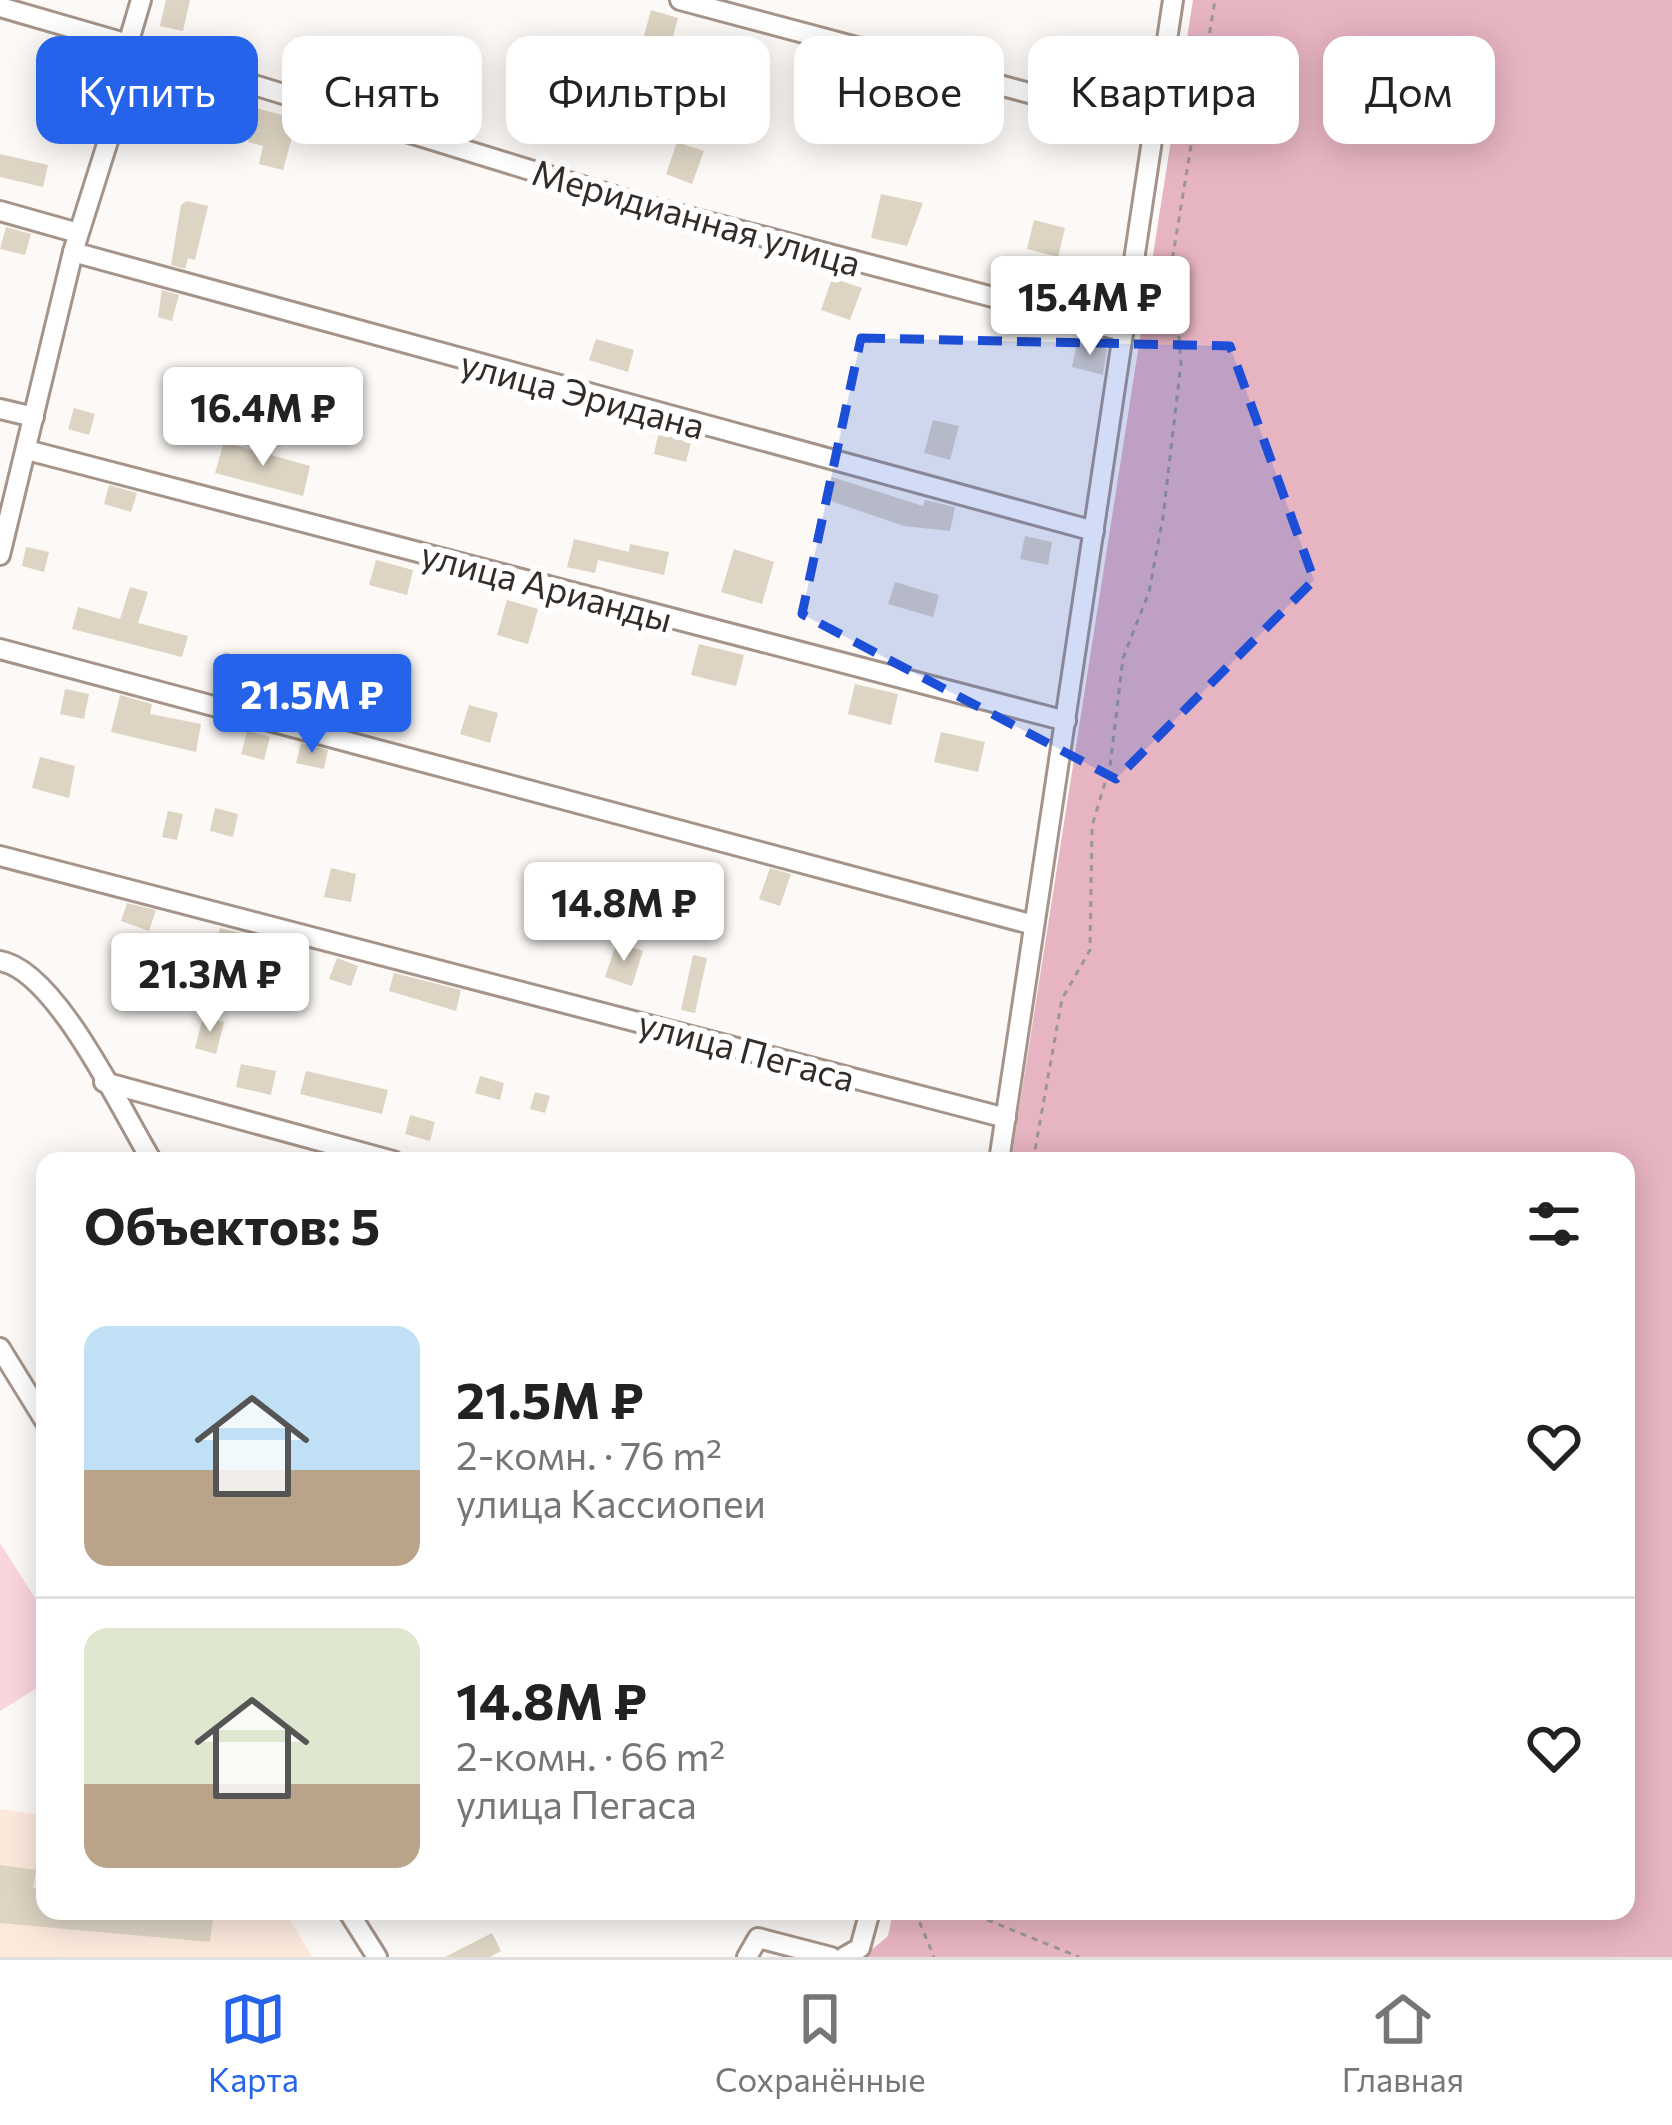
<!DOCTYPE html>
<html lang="ru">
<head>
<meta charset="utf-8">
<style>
  :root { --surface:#fff; --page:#f2f2f2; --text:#222; --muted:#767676; --line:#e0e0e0; --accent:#2563eb }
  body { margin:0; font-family:Commissioner,sans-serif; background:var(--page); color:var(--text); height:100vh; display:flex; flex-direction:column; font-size:45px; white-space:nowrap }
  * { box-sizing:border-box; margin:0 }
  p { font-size:39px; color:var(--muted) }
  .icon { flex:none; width:66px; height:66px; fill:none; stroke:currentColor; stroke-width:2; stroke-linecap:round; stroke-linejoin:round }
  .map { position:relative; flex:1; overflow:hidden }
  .drawer { position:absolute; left:36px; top:1152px; width:1599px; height:768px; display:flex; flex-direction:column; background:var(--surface); border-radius:24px; box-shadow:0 6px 30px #0003 }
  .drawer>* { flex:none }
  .guide { position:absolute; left:36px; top:36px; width:1602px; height:108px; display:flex; gap:24px }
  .price { position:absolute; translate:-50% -102px; padding:0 27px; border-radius:12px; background:#fff; color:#222; font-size:39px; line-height:78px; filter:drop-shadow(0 3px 6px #0008) }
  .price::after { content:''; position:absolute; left:50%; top:72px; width:36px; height:27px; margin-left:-18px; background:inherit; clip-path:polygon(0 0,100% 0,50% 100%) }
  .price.on { background:var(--accent); color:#fff }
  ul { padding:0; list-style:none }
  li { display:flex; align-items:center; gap:36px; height:300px; padding:0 48px }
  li+li { border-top:3px solid var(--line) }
  li span { display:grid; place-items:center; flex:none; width:336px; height:240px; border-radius:24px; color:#555 }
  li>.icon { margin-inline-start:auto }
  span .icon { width:144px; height:144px; fill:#fffc; stroke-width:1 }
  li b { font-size:51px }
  h2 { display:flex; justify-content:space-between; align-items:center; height:144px; padding:0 48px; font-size:51px }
  .pill { padding:0 42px; border-radius:24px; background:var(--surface); box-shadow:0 6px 30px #0003; font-size:42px; line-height:108px }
  .pill.on { background:var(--accent); color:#fff }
  .dock { display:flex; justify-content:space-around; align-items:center; height:168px; border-top:3px solid var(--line); background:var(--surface); font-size:33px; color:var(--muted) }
  .dock a { display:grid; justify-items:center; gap:6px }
  .dock .on { color:var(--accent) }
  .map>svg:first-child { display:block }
</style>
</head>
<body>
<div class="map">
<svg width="1672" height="1957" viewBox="0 0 1672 1957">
  <rect width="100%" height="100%" fill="#fcf9f6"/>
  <!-- built -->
  <path fill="#fce9dc" d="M0 1809 45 1816V1911H285L312 1957H0Z"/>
  <!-- green -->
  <path fill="#fad5de" d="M0 1543 45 1614V1683L0 1711Z"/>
  <!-- forest -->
  <path fill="#e7b4c1" d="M1193 0H1672V1957H863L888 1936 893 1911H1626V1161H1011Z"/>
  <!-- building -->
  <g fill="#ddd4c3">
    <path d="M166 0H190L183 31 160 26Z"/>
    <path d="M651 10 678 18 670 48 643 40Z"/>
    <path d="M1120 48 1147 56 1138 88 1111 80Z"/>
    <path d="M910 77 944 84V114L928 124 911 121 904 106Z"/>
    <path d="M159 80 186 88 180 104 154 97Z"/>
    <path d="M191 80 220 89 215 108 186 101Z"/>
    <path d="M256 108 297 119 283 170 259 164 263 146 248 142Z"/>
    <path d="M677 142 704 151 692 184 666 174Z"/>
    <path d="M0 154 48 165 43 187 0 177Z"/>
    <path d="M881 194 923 203 907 246 871 238Z"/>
    <path d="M187 201 208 206 195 260 188 258 185 269 171 265 181 205Z"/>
    <path d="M1034 220 1065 228 1058 257 1027 249Z"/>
    <path d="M6 227 31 234 25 255 0 249Z"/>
    <path d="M832 278 862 288 850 320 821 310Z"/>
    <path d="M162 290 179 295 172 321 158 317Z"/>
    <path d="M596 339 634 350 628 372 589 360Z"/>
    <path d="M1077 342 1107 349 1103 375 1072 367Z"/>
    <path d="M74 408 95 414 89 435 68 429Z"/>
    <path d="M933 420 959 426 950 460 924 453Z"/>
    <path d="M659 431 692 439 686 462 654 454Z"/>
    <path d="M224 442 310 466 303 496 215 473Z"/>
    <path d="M832 477 923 506 925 500 955 507 950 531 904 526 825 499Z"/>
    <path d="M109 485 137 493 131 512 104 504Z"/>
    <path d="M1025 536 1052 542 1048 565 1020 559Z"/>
    <path d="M574 539 629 552 630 544 669 552 664 575 598 560 595 573 567 567Z"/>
    <path d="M26 547 49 552 44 572 22 566Z"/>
    <path d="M734 549 774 562 762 604 721 592Z"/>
    <path d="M376 560 413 570 407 595 369 585Z"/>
    <path d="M895 582 939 595 933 617 888 604Z"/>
    <path d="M130 587 148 592 138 623 188 636 182 657 72 629 78 607 120 619Z"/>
    <path d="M507 600 538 609 528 644 497 635Z"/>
    <path d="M699 644 744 655 736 686 691 675Z"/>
    <path d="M225 652 265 665 258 686 219 673Z"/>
    <path d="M855 684 898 694 891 725 848 714Z"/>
    <path d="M65 689 89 694 84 719 60 714Z"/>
    <path d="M120 695 152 704 150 714 201 724 196 752 111 732Z"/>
    <path d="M469 705 498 713 490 743 460 734Z"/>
    <path d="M247 731 270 737 264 760 241 754Z"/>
    <path d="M941 732 985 742 978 772 934 762Z"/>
    <path d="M301 743 328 750 324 769 296 763Z"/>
    <path d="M40 757 75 766 69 798 32 788Z"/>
    <path d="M215 808 238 814 233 837 210 831Z"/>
    <path d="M168 811 183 814 177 840 162 837Z"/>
    <path d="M331 868 356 874 351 902 324 897Z"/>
    <path d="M770 868 791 874 780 906 759 899Z"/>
    <path d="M127 903 156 910 149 931 121 921Z"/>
    <path d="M220 928 299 948 295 968 216 943Z"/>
    <path d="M617 942 643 951 632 986 605 977Z"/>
    <path d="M693 955 707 958 695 1013 681 1010Z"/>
    <path d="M337 958 358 966 351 986 329 979Z"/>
    <path d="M394 973 461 990 456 1011 389 991Z"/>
    <path d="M203 1017 224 1022 216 1054 195 1048Z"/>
    <path d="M241 1064 276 1071 271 1095 236 1087Z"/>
    <path d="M306 1071 388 1090 382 1114 300 1094Z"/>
    <path d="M480 1076 504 1083 500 1100 475 1093Z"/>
    <path d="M535 1092 550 1096 545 1113 530 1109Z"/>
    <path d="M410 1115 435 1122 430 1141 405 1134Z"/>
    <path d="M0 1865 36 1870 33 1888 45 1889V1911H214L210 1942 0 1923Z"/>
    <path d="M492 1933 501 1951 490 1957H445Z"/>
  </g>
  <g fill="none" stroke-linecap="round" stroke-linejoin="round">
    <!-- minor casing -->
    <g stroke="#a49489" stroke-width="24">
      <g id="minor">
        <path d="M680 0 1153 126"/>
        <path d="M0 7 128 44"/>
        <path d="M137 49 647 206 1122 331"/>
        <path d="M0 211 78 233"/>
        <path d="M73 252 1094 531"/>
        <path d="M0 409 34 417"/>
        <path d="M27 450 1066 721"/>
        <path d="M0 555 73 252 137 49 128 44 141 0"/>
        <path d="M0 649 1034 925"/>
        <path d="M0 856 1006 1118"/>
        <path d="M0 961C56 970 122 1112 152 1161"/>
        <path d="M104 1082 393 1161"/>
        <path d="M999 1161 1173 0"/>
        <path d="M0 1348 45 1421"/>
        <path d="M348 1911 377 1957"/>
        <path d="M747 1957 758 1938 831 1957"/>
        <path d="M844 1957 860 1948 870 1911"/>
      </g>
    </g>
    <!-- path -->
    <g stroke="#9c9793" stroke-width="3" stroke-dasharray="6 6" stroke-linecap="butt">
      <path d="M1033 1161 1062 999 1090 950 1092 826 1110 766 1123 658 1149 592 1163 517 1181 363 1173 255 1215 0"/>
      <path d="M915 1911 934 1957"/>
      <path d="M965 1911 1079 1957"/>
    </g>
    <!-- minor -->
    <use href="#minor" stroke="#fff" stroke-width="18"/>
  </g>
  <!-- marked area -->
  <path fill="#1d4ed8" fill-opacity="0.2" stroke="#1d4ed8" stroke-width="9" stroke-dasharray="24 15" stroke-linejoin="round" d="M861 338 1230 346 1314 580 1116 779 802 614Z"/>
  <g text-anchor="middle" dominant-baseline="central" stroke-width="12" stroke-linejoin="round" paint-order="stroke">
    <!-- street labels -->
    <g font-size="36" fill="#332c28" stroke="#fff">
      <text transform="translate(697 216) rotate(16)">Меридианная улица</text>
      <text transform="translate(583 393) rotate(15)">улица Эридана</text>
      <text transform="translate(547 585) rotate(15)">улица Арианды</text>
      <text transform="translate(747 1049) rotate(15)">улица Пегаса</text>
    </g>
  </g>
</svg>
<b class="price" style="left:1090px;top:358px">15.4M ₽</b>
<b class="price" style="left:263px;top:469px">16.4M ₽</b>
<b class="price on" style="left:312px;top:756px">21.5M ₽</b>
<b class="price" style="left:624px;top:964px">14.8M ₽</b>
<b class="price" style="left:210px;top:1035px">21.3M ₽</b>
<div class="guide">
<a class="pill on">Купить</a>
<a class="pill">Снять</a>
<a class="pill">Фильтры</a>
<a class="pill">Новое</a>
<a class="pill">Квартира</a>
<a class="pill">Дом</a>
</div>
<section class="drawer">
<h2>Объектов: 5<svg class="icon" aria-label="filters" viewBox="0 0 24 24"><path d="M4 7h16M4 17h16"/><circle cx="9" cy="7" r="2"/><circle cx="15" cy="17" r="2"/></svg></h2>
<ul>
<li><span style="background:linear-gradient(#bfe0f5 60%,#b9a48a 0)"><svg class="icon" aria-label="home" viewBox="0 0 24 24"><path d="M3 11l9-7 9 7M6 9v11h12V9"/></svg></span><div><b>21.5M ₽</b><p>2-комн. · 76 m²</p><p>улица Кассиопеи</p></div><svg class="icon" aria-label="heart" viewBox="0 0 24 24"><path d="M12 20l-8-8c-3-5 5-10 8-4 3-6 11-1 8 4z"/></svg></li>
<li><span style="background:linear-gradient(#dfe7d0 65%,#b9a48a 0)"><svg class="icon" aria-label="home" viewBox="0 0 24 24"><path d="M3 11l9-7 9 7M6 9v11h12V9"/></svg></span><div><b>14.8M ₽</b><p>2-комн. · 66 m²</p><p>улица Пегаса</p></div><svg class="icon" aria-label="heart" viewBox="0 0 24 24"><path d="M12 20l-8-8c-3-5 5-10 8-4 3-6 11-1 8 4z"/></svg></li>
</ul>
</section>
</div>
<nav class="dock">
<a class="on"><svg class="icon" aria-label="map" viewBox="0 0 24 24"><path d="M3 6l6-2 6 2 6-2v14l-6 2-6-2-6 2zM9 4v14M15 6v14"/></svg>Карта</a>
<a><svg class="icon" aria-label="saved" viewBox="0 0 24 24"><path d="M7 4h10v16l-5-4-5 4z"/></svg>Сохранённые</a>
<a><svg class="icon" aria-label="home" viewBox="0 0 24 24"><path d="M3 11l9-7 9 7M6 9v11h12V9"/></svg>Главная</a>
</nav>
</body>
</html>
